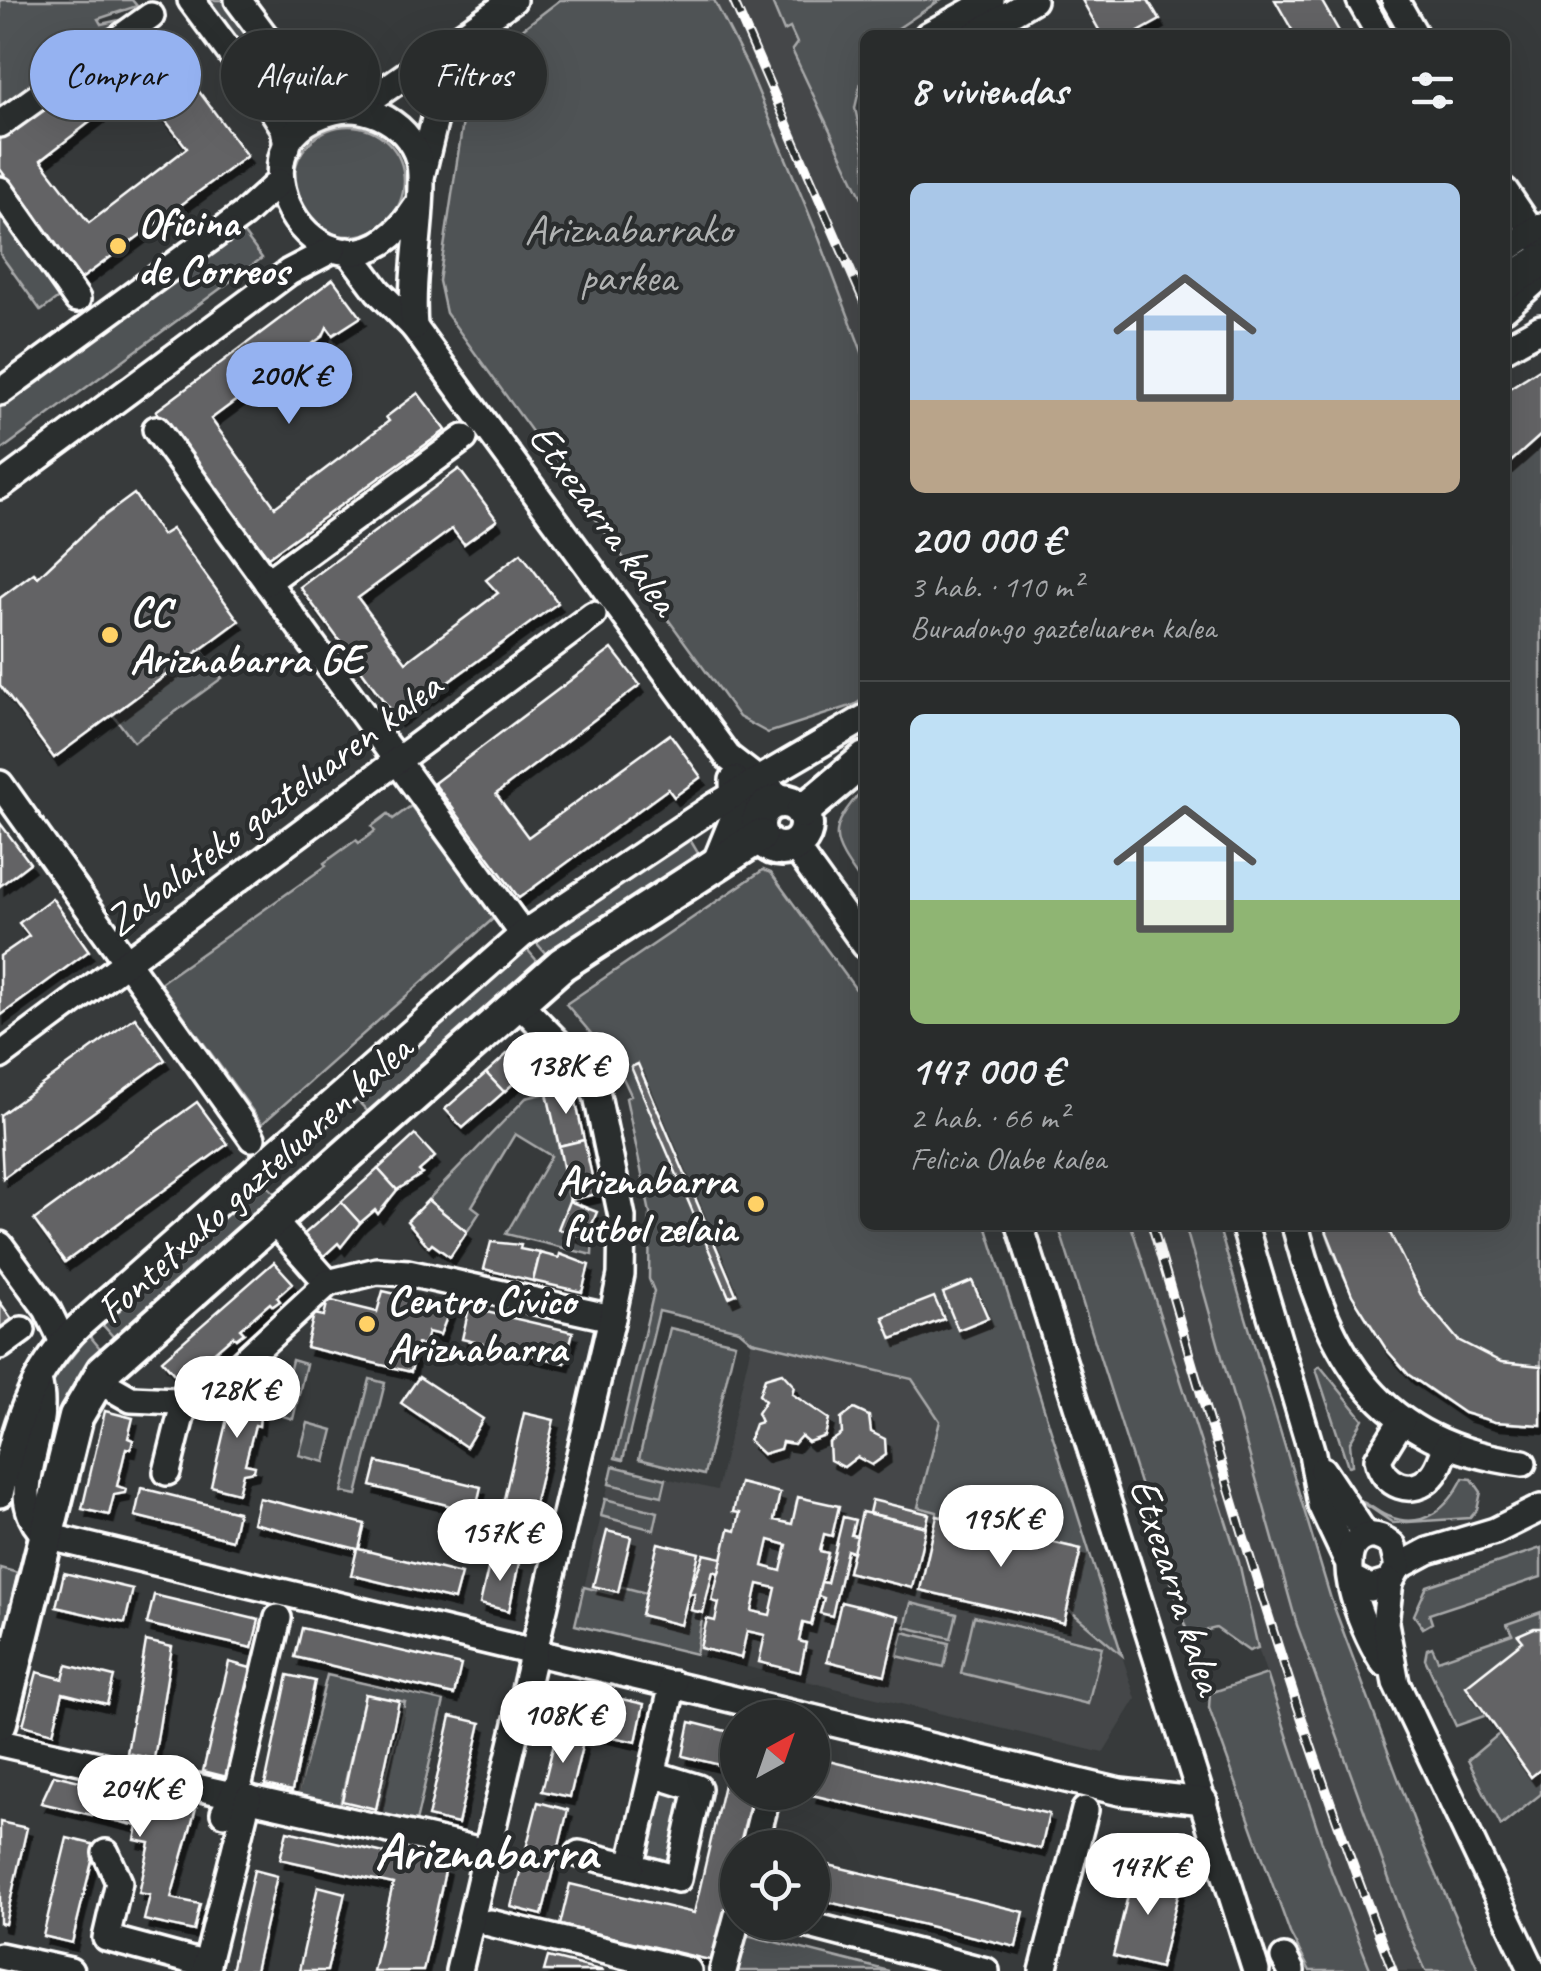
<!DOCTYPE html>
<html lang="es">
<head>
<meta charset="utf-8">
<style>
  :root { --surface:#292c2c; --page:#353838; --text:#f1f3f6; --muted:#a5a7a9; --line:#454848; --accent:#95b2f1 }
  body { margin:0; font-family:Caveat,sans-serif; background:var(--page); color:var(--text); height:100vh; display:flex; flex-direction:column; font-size:38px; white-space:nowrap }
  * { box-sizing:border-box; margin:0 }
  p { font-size:32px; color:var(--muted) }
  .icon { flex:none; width:55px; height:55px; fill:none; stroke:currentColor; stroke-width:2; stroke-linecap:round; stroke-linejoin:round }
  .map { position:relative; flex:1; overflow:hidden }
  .panel { position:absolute; left:860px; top:30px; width:650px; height:1200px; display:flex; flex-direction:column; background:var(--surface); border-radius:15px; box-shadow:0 10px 40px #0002,0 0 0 2px var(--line) }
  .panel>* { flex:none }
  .top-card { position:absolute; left:30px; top:30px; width:680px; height:90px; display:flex; gap:20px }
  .needle { width:65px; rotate:40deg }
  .fabs { position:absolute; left:720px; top:1700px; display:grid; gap:20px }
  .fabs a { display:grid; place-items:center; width:110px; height:110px; border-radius:50%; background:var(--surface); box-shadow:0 10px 40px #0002,0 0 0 2px var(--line); font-size:50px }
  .price { position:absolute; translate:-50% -85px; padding:0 22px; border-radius:35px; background:#fff; color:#222; font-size:32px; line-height:65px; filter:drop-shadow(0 2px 5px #0008) }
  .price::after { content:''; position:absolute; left:50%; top:60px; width:30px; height:22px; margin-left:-15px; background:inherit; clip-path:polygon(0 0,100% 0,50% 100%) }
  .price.active { background:var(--accent); color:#111 }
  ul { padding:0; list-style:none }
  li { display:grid; align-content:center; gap:20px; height:530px; padding:0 50px }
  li+li { border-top:2px solid var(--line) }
  li span { display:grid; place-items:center; height:310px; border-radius:15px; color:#555 }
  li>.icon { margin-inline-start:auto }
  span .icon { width:180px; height:180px; fill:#fffc; stroke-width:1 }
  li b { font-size:42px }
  h2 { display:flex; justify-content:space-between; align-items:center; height:120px; padding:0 50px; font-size:42px }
  .tag { padding:0 35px; border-radius:45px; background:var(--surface); box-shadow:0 10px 40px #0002,0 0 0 2px var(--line); font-size:35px; line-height:90px }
  .tag.active { background:var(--accent); color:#111 }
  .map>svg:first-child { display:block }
</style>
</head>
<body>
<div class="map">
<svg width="1541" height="1971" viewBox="0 0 1541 1971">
  <defs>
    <filter id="shadow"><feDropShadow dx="4.5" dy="8" stdDeviation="0" flood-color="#0009"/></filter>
  </defs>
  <rect width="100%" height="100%" fill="#373a3b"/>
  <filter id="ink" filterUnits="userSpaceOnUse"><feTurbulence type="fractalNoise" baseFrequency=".01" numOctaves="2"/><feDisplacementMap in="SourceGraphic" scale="20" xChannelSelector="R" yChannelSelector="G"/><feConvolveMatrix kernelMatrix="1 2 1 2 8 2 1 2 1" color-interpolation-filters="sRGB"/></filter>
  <g filter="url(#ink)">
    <!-- built -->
    <g fill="#444748">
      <path d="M714 0H771L784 30 790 28 797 43 792 50 862 196 865 360 819 238 748 67Z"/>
      <path d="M1131 1225H1185L1297 1625 1426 1971H1371L1331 1870 1258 1648 1239 1562Z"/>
      <path d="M752 1341 912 1379 940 1420 922 1497 1083 1535 1136 1699 1103 1753 575 1625 613 1466 717 1490Z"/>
    </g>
    <!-- green -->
    <g fill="#505354" stroke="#a8a9aa" stroke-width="2.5">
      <path d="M0 0H132L137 6 98 19 101 24 129 18 0 114Z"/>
      <path d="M205 0H225L286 84 273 93Z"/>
      <path d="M560 0H714L748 67 819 238 865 360V698L854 705 768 733 739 717 446 313 439 281 470 75 491 53Z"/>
      <path d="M771 0H940L888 35H865V64L855 108 865 155V205L792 50 797 43 790 28 784 31Z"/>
      <circle cx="349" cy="181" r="55"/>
      <path d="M0 205 64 294 41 311 0 254Z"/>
      <path d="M241 230 262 258 0 451V407Z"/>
      <path d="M1541 435V1425C1422 1428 1358 1327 1324 1225H1505V467Z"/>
      <path d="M201 649 222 678 134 742 113 715Z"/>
      <path d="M865 787V888C831 840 824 833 865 787Z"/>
      <path d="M411 806 494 918 262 1124 160 983 326 866 324 863 356 840 359 843 375 831 372 826 388 814 393 819Z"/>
      <path d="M689 838 701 858 555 956 546 954 535 941Z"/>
      <path d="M763 870 771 873 865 1002V1225H986L1122 1655 1067 1608 1081 1549 937 1516V1512L918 1507 940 1421 912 1379 752 1341 739 1330 659 1311 623 1460 615 1458 654 1291 649 1279 650 1213 626 1098 631 1095 616 1063 566 1004Z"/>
      <path d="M526 948 538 962 536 971 372 1116 355 1098Z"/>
      <path d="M547 1093 570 1200 559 1229 586 1239 593 1230 592 1255 506 1234 551 1156 515 1134 472 1206 480 1212 467 1232 428 1200 526 1098Z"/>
      <path d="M263 1182 280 1198 118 1342 102 1324Z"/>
      <path d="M1058 1225H1131L1239 1562 1258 1648 1249 1651 1216 1628 1188 1635Z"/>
      <path d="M1185 1225H1218L1331 1599 1420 1837 1479 1971H1426L1407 1929 1297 1625Z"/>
      <path d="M670 1328 735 1343 704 1475 639 1459Z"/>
      <path d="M89 1335 104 1353 61 1405 34 1510 47 1388Z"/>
      <path d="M292 1360 306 1364 293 1419 279 1415Z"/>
      <path d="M1320 1366 1363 1419 1350 1442 1352 1465 1348 1466 1316 1369Z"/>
      <path d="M370 1379 385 1383 357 1495 342 1492Z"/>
      <path d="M308 1423 333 1430 325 1462 299 1455Z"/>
      <path d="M613 1466 666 1479 662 1496 609 1484Z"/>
      <path d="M1463 1478 1472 1479 1481 1492 1477 1510 1470 1518 1393 1523 1362 1502C1370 1504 1379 1514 1390 1517 1424 1530 1449 1507 1463 1478Z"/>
      <path d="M605 1499 658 1512 654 1530 601 1516Z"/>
      <path d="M1541 1548V1577L1429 1614 1432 1623 1423 1628 1414 1615 1427 1586Z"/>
      <path d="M0 1568 18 1573 0 1651Z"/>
      <path d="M619 1586 646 1593 641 1615 681 1625 689 1593 695 1594 691 1610 703 1613 696 1654 575 1625 584 1587 612 1594Z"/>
      <path d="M911 1603 957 1614 951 1638 905 1627Z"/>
      <path d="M1541 1612V1628L1519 1635 1523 1641 1487 1715 1456 1726 1425 1659 1427 1649 1432 1647 1438 1660 1512 1634 1507 1624Z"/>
      <path d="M974 1616 1102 1647 1088 1704 961 1673Z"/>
      <path d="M903 1632 949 1643 944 1667 897 1656Z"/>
      <path d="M1267 1674 1331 1870 1371 1971H1310L1290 1933 1209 1708 1210 1693Z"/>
      <path d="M327 1675 444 1701 416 1822 377 1813 405 1702 365 1694 340 1805 297 1796Z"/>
      <path d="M1500 1733 1531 1777 1541 1769V1794L1501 1826 1468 1760Z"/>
      <path d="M653 1774 698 1788 678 1879 631 1866Z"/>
      <path d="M747 1935 889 1971H738Z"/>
    </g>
    <!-- building -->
    <g fill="#636465" stroke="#fff" stroke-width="2.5" fill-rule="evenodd" filter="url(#shadow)">
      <path d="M1082 0H1148L1160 20 1133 35H1102Z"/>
      <path d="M1275 0H1321L1341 35H1295Z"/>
      <path d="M151 27 247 156 81 279 0 169V138ZM138 85 187 148 89 223 41 160Z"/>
      <path d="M333 279 361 317 333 335 327 327 323 336 211 419 275 507 389 421 386 417 418 393 446 430 268 557 156 411Z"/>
      <path d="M1541 368V435L1505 467V391Z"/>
      <path d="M459 469 497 520 464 544 452 529 358 598 406 662 498 593 486 580 521 553 558 603 397 719 300 587Z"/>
      <path d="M134 494 162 535 172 529 239 621 54 758 0 685V598L34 573 38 577 96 522Z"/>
      <path d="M612 649 640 685 496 794 528 837 670 734 701 777 674 797 668 789 519 898 434 783Z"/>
      <path d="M0 823 30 863 0 886Z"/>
      <path d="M52 898 89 951 0 1016V956L29 936 19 923Z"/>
      <path d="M135 1017 165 1060 3 1178 0 1115Z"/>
      <path d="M527 1036 544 1056 504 1092 486 1073Z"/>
      <path d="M638 1064 736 1294 729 1297 631 1067Z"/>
      <path d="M486 1073 504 1092 463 1128 445 1109Z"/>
      <path d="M573 1088 584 1140 559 1146 547 1093Z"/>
      <path d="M197 1102 228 1144 65 1262 34 1220Z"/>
      <path d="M415 1135 435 1157 419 1171 422 1174 397 1190 378 1169Z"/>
      <path d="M584 1140 596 1194 570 1200 559 1146Z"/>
      <path d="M378 1169 397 1190 378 1214 375 1210 360 1223 341 1202Z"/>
      <path d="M428 1200 467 1232 450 1257 432 1244 429 1247 407 1221Z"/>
      <path d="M569 1201 597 1212 586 1239 558 1229Z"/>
      <path d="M341 1202 360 1223 341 1247 338 1243 323 1257 303 1235Z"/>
      <path d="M1324 1225H1386L1422 1297 1458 1340 1501 1362 1541 1366V1425L1495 1422 1464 1413 1409 1375 1386 1349 1352 1295Z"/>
      <path d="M491 1242 521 1245 520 1249 540 1253 533 1281 484 1269Z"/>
      <path d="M540 1253 559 1258 560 1254 589 1265 582 1292 533 1281Z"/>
      <path d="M274 1262 293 1283 277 1297 280 1301 273 1306 270 1303 240 1329 244 1333 236 1339 233 1336 203 1362 207 1366 200 1372 196 1369 181 1382 162 1360Z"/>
      <path d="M972 1281 988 1318 958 1330 943 1293Z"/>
      <path d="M383 1291 451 1307 440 1335 428 1332 424 1346 417 1344 411 1372 306 1347 314 1314 324 1316 328 1300 377 1312Z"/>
      <path d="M934 1297 944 1319 892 1339 883 1317Z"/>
      <path d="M0 1302 14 1322 0 1333Z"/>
      <path d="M469 1308 573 1332 565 1363 462 1339Z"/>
      <path d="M782 1373 794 1386 792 1394 829 1419 825 1436 808 1442 801 1436 794 1444 782 1442 780 1449 763 1454 749 1441 755 1424 761 1422 757 1413 765 1401 759 1395 765 1378Z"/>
      <path d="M419 1377 483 1419 466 1447 401 1403Z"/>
      <path d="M234 1389 262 1396 259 1426 255 1425 245 1464 255 1466 254 1471 243 1473 238 1493 211 1486Z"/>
      <path d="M854 1409 869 1416 871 1432 885 1439 886 1455 872 1465 857 1457 844 1467 830 1460 829 1443 842 1434 841 1419Z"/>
      <path d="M105 1411 133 1418 128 1438 133 1440 131 1449 126 1448 117 1486 126 1489 125 1493 114 1495 109 1515 82 1509Z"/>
      <path d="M524 1413 554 1420 530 1523 500 1516Z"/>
      <path d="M377 1462 481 1487 475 1512 371 1486Z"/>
      <path d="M740 1483 780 1493 774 1520 792 1524 798 1497 839 1506 832 1536 824 1534 820 1551 828 1553 811 1625 803 1623 799 1641 806 1643 800 1672 759 1662 765 1635 747 1631 741 1658 700 1648 707 1619 715 1621 719 1603 712 1601 729 1529 736 1531 740 1513 733 1512ZM769 1540 787 1545 781 1571 763 1566ZM758 1584 776 1588 770 1615 752 1611Z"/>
      <path d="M141 1488 238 1512 232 1540 135 1516Z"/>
      <path d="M259 1498 365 1524 359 1549 461 1574 454 1600 351 1575 357 1549 253 1523Z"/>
      <path d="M872 1500 929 1514 926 1527 869 1513Z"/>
      <path d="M862 1512 926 1527 912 1588 848 1572Z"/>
      <path d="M937 1516 1081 1549 1064 1623 920 1590Z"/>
      <path d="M843 1517 855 1520 851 1535 857 1536 853 1552 847 1550 832 1616 820 1613 824 1598 818 1596 821 1582 827 1583Z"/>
      <path d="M607 1531 631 1537 618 1592 593 1586Z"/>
      <path d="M658 1543 699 1553 681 1625 641 1615Z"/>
      <path d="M704 1554 722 1558 719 1573 713 1571 703 1613 691 1610 695 1594 689 1593Z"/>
      <path d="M491 1556 519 1563 509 1611 480 1604Z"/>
      <path d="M64 1573 133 1589 125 1623 56 1607Z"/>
      <path d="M154 1595 259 1620 252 1648 147 1624Z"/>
      <path d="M841 1602 899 1616 885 1675 827 1661Z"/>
      <path d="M302 1628 461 1665 454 1695 295 1657Z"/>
      <path d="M1534 1628H1541V1769L1531 1777 1466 1686 1523 1641 1518 1635Z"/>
      <path d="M146 1641 172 1647 154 1759 127 1753Z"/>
      <path d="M229 1662 254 1669 227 1777 203 1771Z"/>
      <path d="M67 1665 114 1677 107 1704 63 1693 53 1733 23 1725 37 1672 63 1679Z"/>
      <path d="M288 1675 315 1681 292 1791 265 1785Z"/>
      <path d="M562 1686 644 1704 636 1742 554 1724Z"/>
      <path d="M365 1694 399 1701 376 1809 342 1801Z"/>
      <path d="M451 1716 481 1723 458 1824 428 1817Z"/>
      <path d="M690 1722 738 1734V1792H757L744 1848H738V1878L718 1962 560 1925 570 1884 694 1913 728 1767 683 1756Z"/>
      <path d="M556 1735 583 1742 570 1797 542 1791Z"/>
      <path d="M820 1759 1049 1814 1041 1849 812 1795Z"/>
      <path d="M54 1775 196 1808 171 1898 200 1904 194 1931 144 1920 150 1895 139 1893 150 1843 135 1840 138 1826 41 1803Z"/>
      <path d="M538 1802 568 1810 542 1915 511 1907Z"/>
      <path d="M0 1822 27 1828 5 1924 0 1923Z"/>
      <path d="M287 1831 446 1867 423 1971H373L393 1884 280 1859Z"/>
      <path d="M67 1838 96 1845 72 1943 43 1936Z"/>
      <path d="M812 1861 1024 1912 1016 1947 812 1898Z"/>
      <path d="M1135 1867 1182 1879 1160 1968 1113 1956Z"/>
      <path d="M254 1870 277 1876 255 1971H231Z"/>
      <path d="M318 1886 345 1893 327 1971H299Z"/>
      <path d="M548 1957 604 1971H544Z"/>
    </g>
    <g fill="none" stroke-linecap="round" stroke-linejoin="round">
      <!-- minor casing -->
      <g stroke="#fff" stroke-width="32">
        <g id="minor">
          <path d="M191 0 272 109 284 128 287 147"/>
          <path d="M238 0 302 86 329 112"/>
          <path d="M1360 0 1380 35"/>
          <path d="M1395 0 1415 35"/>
          <path d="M928 35 991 0"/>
          <path d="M974 35 1033 0"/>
          <path d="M357 109 513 0"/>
          <path d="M0 124 151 16"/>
          <path d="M422 173 442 90 478 36"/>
          <path d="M0 190 77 299"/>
          <path d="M1505 191 1541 244"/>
          <path d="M1505 250 1541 226"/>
          <path d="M348 251 378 291 414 327 728 757 785 801"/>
          <path d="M1505 308 1541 276"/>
          <path d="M414 327C410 275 422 226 421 175 421 132 374 101 334 111 209 141 330 340 417 206"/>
          <path d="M1505 348 1541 328"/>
          <path d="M0 392 244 214 279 182"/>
          <path d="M156 429 523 934"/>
          <path d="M0 486 289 272 333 249"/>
          <path d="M267 582 464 438"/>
          <path d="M735 779 758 820"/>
          <path d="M0 784 252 1138"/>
          <path d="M794 846 865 945"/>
          <path d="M716 861 734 817 733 780"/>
          <path d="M0 1056 593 615"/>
          <path d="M273 1221 328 1283"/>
          <path d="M1020 1225 1256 1971"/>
          <path d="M1244 1225 1312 1453 1321 1505 1346 1558"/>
          <path d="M1295 1225C1330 1358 1377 1444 1523 1463"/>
          <path d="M0 1245 47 1309 63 1342"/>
          <path d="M0 1346 22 1330"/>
          <path d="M96 1379 131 1399 199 1402 328 1283 377 1271 408 1273 612 1318"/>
          <path d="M38 1381C54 1436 0 1493 46 1536L811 1718"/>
          <path d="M1402 1420 1378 1459C1383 1485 1413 1498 1432 1476 1440 1468 1442 1456 1447 1446"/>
          <path d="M1322 1470 1366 1536"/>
          <path d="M167 1472 184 1404"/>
          <path d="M0 1494C15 1428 29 1373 80 1325L523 934 716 805 865 718"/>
          <path d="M1398 1567 1428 1551 1495 1531 1541 1508"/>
          <path d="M1351 1578 1370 1588 1390 1582 1398 1567 1393 1546C1385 1539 1376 1533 1365 1537 1326 1549 1368 1641 1384 1663"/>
          <path d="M1390 1582 1385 1623 1396 1683 1533 1971"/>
          <path d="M812 1718 1120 1792 1204 1801"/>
          <path d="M0 1743 487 1852"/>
          <path d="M653 1774 698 1788 678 1879 631 1866 673 1684"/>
          <path d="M224 1813 239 1783 278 1618"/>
          <path d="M754 1848 768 1792"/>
          <path d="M106 1853 119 1882 106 1938 207 1965"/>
          <path d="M579 1854 631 1866"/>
          <path d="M798 1922 986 1971"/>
          <path d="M490 1923 688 1971"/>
          <path d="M0 1956 70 1971"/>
          <path d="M1284 1958 1291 1971"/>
          <path d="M205 1971 248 1798"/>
          <path d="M459 1971 612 1318 621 1275 622 1217 597 1095 579 1064 518 1002"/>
          <path d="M723 1971 738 1915"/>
          <path d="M1043 1971 1085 1810"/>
        </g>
      </g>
      <!-- major casing -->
      <g stroke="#fff" stroke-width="40">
        <g id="major">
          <path d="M1505 284 1541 261"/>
          <circle cx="782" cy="825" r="24"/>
          <path d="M802 812 865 759"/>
          <path d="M0 1722 76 1417 103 1371 562 964 760 836"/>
        </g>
      </g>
      <!-- minor -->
      <use href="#minor" stroke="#2a2d2e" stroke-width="25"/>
      <!-- major -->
      <use href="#major" stroke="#2a2d2e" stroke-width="32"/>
      <!-- rail casing -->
      <g stroke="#fff" stroke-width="10">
        <g id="rail">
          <path d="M733 0 865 304"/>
          <path d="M1152 1225C1224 1476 1297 1727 1393 1971"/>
        </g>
      </g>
      <!-- rail -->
      <use href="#rail" stroke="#2a2d2e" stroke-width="6" stroke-dasharray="19" stroke-linecap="butt"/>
    </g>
  </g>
  <!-- markers -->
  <g fill="#ffd166" stroke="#2a2d2e" stroke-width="4">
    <circle cx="118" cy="246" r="10"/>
    <circle cx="110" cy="635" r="10"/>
    <circle cx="756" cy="1204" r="10"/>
    <circle cx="367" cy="1324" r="10"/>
  </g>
  <g text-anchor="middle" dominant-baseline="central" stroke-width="9" stroke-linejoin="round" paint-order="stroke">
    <!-- poi labels -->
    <g font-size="42" font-weight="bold" fill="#fff" stroke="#2a2d2e" text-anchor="start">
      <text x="138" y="222">Oficina<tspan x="138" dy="48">de Correos</tspan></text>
      <text x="130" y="611">CC<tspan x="130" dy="48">Ariznabarra GE</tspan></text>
      <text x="736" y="1180" text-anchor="end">Ariznabarra<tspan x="736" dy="48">futbol zelaia</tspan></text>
      <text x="387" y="1300">Centro Cívico<tspan x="387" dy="48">Ariznabarra</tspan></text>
    </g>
    <!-- park labels -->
    <g font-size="42" fill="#b0b2b2" stroke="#2a2d2e">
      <text x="628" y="229">Ariznabarrako<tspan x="628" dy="48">parkea</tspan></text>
    </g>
    <!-- street labels -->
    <g font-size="42" fill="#fff" stroke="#2a2d2e">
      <text transform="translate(604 519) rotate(54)">Etxezarra kalea</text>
      <text transform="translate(273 804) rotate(-37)">Zabalateko gazteluaren kalea</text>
      <text transform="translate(254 1179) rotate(-42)">Fontetxako gazteluaren kalea</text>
      <text transform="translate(1177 1586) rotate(72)">Etxezarra kalea</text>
    </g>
    <!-- district labels -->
    <g font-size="52" font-weight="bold" fill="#fff" stroke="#2a2d2e">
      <text x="486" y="1852">Ariznabarra</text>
    </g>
  </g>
</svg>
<div class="fabs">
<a><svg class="needle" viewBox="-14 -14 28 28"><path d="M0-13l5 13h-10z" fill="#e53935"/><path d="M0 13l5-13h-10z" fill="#a5a7a9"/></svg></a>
<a><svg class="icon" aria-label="locate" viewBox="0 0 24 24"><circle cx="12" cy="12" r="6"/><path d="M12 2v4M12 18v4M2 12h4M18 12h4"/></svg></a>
</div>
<b class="price active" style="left:289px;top:427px">200K €</b>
<b class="price" style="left:566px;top:1117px">138K €</b>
<b class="price" style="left:237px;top:1441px">128K €</b>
<b class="price" style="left:1001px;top:1570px">195K €</b>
<b class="price" style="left:500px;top:1584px">157K €</b>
<b class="price" style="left:563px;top:1766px">108K €</b>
<b class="price" style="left:140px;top:1840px">204K €</b>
<b class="price" style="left:1148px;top:1918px">147K €</b>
<div class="top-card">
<a class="tag active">Comprar</a>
<a class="tag">Alquilar</a>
<a class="tag">Filtros</a>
</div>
<section class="panel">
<h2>8 viviendas<svg class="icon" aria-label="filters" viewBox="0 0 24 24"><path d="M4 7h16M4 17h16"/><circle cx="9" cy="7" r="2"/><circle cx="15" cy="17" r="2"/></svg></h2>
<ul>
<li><span style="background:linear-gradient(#a9c7e8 70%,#b9a48a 0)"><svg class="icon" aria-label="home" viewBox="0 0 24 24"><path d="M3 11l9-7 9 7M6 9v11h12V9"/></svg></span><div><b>200 000 €</b><p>3 hab. · 110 m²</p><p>Buradongo gazteluaren kalea</p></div></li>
<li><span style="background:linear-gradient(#bfe0f5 60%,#8fb573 0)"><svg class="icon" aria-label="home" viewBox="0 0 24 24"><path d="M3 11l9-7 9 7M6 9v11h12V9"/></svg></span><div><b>147 000 €</b><p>2 hab. · 66 m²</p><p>Felicia Olabe kalea</p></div></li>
</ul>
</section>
</div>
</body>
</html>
